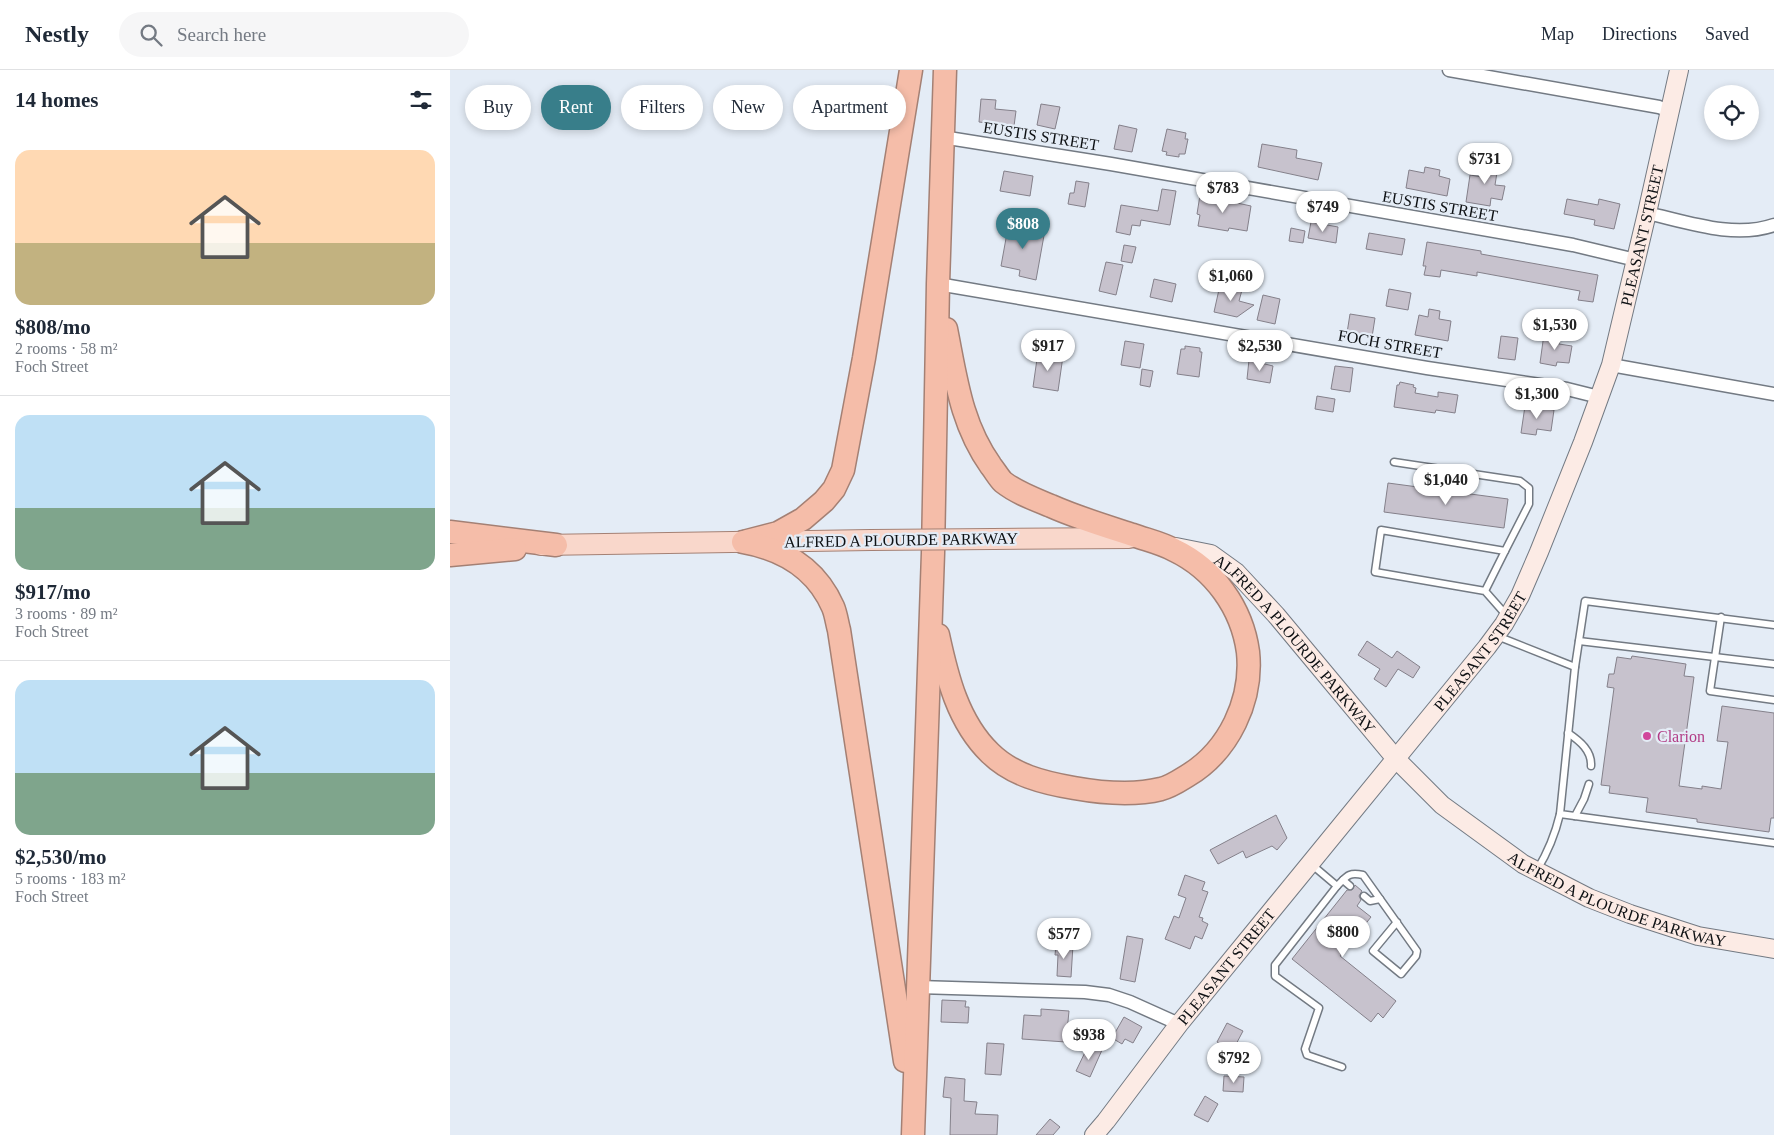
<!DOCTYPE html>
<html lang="en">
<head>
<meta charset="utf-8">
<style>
  :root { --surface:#fff; --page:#f6f6f7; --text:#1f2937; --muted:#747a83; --line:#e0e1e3; --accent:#387e8a }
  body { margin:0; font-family:Georgia,serif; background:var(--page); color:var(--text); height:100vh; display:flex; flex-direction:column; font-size:19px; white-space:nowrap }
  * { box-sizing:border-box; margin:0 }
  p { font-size:16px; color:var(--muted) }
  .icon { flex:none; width:28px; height:28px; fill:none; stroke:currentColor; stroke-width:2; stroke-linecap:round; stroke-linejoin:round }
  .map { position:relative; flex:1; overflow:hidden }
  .drawer { display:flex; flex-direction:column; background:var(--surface); width:450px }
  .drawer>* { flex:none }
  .hud { position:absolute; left:15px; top:15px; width:475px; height:45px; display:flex; gap:10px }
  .controls { position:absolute; left:1254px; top:15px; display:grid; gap:10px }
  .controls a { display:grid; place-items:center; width:55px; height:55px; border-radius:50%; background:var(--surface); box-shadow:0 2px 8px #0003; font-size:25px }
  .price { position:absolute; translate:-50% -42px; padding:0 11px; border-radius:18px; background:#fff; color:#222; font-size:16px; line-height:32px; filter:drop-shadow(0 1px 2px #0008) }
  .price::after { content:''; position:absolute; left:50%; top:30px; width:15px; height:11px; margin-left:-8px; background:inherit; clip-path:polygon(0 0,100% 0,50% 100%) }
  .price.selected { background:var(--accent); color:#fff }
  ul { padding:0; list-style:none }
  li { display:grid; align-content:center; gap:10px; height:265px; padding:0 15px }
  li+li { border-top:1px solid var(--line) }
  li span { display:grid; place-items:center; height:155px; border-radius:15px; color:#555 }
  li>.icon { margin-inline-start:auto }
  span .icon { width:90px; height:90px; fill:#fffc; stroke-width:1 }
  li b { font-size:21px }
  h2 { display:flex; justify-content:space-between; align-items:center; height:60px; padding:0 15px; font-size:21px }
  .tag { padding:0 18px; border-radius:22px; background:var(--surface); box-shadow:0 2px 8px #0003; font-size:18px; line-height:45px }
  .tag.selected { background:var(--accent); color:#fff }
  header { display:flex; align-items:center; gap:30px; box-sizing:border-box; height:70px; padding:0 25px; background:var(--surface); border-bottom:1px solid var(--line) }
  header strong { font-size:24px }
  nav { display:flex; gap:28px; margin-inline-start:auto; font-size:18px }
  .search { width:350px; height:45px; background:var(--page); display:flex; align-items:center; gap:12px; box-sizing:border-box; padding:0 18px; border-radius:28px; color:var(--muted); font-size:19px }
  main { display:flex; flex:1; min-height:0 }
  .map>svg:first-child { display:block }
</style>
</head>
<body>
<header>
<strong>Nestly</strong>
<div class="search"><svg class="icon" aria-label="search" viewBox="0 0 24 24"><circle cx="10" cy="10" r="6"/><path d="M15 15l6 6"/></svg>Search here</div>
<nav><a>Map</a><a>Directions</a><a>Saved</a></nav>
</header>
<main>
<section class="drawer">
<h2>14 homes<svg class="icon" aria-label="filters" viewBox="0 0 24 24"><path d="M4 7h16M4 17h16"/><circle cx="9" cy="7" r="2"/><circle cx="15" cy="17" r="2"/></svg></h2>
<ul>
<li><span style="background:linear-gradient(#ffd9b3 60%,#c2b280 0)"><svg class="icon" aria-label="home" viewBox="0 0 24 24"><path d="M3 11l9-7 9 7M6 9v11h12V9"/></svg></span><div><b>$808/mo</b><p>2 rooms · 58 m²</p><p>Foch Street</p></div></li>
<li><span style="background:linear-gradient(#bfe0f5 60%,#7fa58c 0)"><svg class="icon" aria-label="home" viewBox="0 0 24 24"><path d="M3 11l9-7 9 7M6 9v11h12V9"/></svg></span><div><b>$917/mo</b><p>3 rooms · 89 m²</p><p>Foch Street</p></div></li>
<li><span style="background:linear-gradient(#bfe0f5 60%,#7fa58c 0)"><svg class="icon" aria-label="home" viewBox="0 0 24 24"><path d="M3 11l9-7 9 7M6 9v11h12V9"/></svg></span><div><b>$2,530/mo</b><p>5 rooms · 183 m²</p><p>Foch Street</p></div></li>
</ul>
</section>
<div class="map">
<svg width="1324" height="1065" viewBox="0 0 1324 1065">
  <rect width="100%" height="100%" fill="#e4ecf6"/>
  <!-- building -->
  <g fill="#c7c2cd" stroke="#84808a">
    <path d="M531 29 546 30 545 39 566 41 564 56 529 52Z"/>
    <path d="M591 34 610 37 605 59 587 55Z"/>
    <path d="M669 55 687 59 682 82 664 79Z"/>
    <path d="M717 59 736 63 735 69H738L735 84H729V87L716 85 717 82 712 81Z"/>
    <path d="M812 74 847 80 846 88 872 93 868 110 808 97Z"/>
    <path d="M1035 88 1049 90 1045 115 1055 116 1052 130 1041 128 1040 136 1016 132 1020 105 1032 107Z"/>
    <path d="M975 97 990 100 989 106 1000 109 997 126 956 118 959 100 974 103Z"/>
    <path d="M554 101 583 106 580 126 550 121Z"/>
    <path d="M626 111 639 113 635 137 618 134 620 123H624Z"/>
    <path d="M712 119 726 121 720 155 691 150 690 156 682 155 680 165 666 162 671 135 708 141Z"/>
    <path d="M750 125 801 136 797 161 779 158 778 161 748 156 750 145 747 144Z"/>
    <path d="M1117 129 1148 135 1149 129 1170 134 1164 159 1144 155 1145 150 1114 144Z"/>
    <path d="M559 152 595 160 586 210 569 206 570 200 551 196Z"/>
    <path d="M861 152 888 157 886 173 858 168Z"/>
    <path d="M841 158 855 161 853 173 839 171Z"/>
    <path d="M919 163 955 169 952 185 916 179Z"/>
    <path d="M977 172 1031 181V184L1148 205 1143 232 1128 230 1130 221 1027 202V206L991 200 990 207 974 205 976 196H973Z"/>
    <path d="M674 175 686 177 682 193 671 191Z"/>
    <path d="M656 192 673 195 666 225 649 221Z"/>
    <path d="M704 209 726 214 722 232 700 227Z"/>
    <path d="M770 215 792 220 789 231 804 235 787 247 764 242Z"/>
    <path d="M939 219 961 223 958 240 936 236Z"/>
    <path d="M813 225 830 229 825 254 807 250Z"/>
    <path d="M979 239 990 241 989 249 1001 251 998 271 965 265 969 245 978 247Z"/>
    <path d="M900 244 925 248 922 267 897 263Z"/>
    <path d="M1094 264 1110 266 1109 274 1122 276 1119 293 1107 292 1106 296 1090 293Z"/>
    <path d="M1051 266 1068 268 1065 290 1048 288Z"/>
    <path d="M675 271 694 274 690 298 671 295Z"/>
    <path d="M735 276 750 278V282H752L749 307 727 304 731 279H735Z"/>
    <path d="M588 282 613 286 608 321 583 317Z"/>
    <path d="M799 290 823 296 820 313 797 309Z"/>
    <path d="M885 296 903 298 900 322 881 319Z"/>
    <path d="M692 299 703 301 700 317 690 315Z"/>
    <path d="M950 312 964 315 963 317 966 318 965 323 988 327V322L1008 325 1005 343 986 340 985 343 944 337 947 315H949Z"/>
    <path d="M867 326 885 329 883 342 865 339Z"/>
    <path d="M1075 336 1104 340 1101 361 1087 359 1086 365 1071 363Z"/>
    <path d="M938 413 1058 429 1054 458 934 442Z"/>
    <path d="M917 571 942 588 947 581 970 597 963 608 948 599 936 617 924 609 930 599 908 585Z"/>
    <path d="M1182 586 1236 594 1234 606 1244 607 1229 716 1252 719V716L1271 719 1278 672 1267 671 1272 636 1324 643V748H1321L1319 762 1247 752V749L1196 742 1198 728 1159 723 1160 716 1151 715 1164 618 1157 617 1159 604H1164L1167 587 1181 589Z"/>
    <path d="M826 745 837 768 827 780 822 776 796 788 793 781 768 794 760 780Z"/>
    <path d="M735 805 755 812 752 820 758 822 749 847 753 848 752 851 758 854 752 869 745 866 740 879 715 869 724 846 729 848 736 828 728 825Z"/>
    <path d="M905 815 912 821 909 826 911 830 907 836 921 847 890 886 946 931 933 948 928 943 921 952 842 889 897 820H902Z"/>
    <path d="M677 866 693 869 685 912 670 909Z"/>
    <path d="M606 875H623L621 907 607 906 608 885H605Z"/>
    <path d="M492 930 516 931 515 937H519L518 953 491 952Z"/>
    <path d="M591 939 619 941 616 972 572 969 574 945 591 946Z"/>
    <path d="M674 947 692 957 683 973 675 969 672 974 662 968Z"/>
    <path d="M777 953 793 961 783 980 767 972Z"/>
    <path d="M537 973 554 974 551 1005 535 1004Z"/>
    <path d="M639 974 652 980 640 1007 626 1001Z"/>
    <path d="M774 1006 794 1007 793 1022 773 1021Z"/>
    <path d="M495 1007 515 1009 514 1031 527 1032 525 1044 548 1045 547 1065H500L501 1028 493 1027Z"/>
    <path d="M755 1026 768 1034 758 1052 744 1045Z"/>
    <path d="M600 1049 610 1057 603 1065H586Z"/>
  </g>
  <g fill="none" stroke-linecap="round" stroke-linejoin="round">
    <!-- lane casing -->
    <g stroke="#737a83" stroke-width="9">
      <g id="lane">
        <path d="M944 392 1070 411 1079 418V434L1055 481"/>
        <path d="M1035 521 1055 481 931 460 925 502 1035 521 1057 546"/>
        <path d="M1271 547 1260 621 1324 630"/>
        <path d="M1324 555 1135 531 1125 597 1110 744 1324 773"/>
        <path d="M1047 566 1125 597"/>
        <path d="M1129 571 1324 594"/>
        <path d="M1118 663C1130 671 1142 681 1141 696"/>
        <path d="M1125 746 1134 729 1139 714"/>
        <path d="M861 794 887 816C897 806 898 802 913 805L967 881 966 886 951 904 923 881 947 852"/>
        <path d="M1087 800C1098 782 1105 765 1110 744"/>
        <path d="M893 810 900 816"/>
        <path d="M887 816 825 895V906L869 938 855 979 857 985 892 997"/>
        <path d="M914 826 920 831 930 829"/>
      </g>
    </g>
    <!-- street casing -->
    <g stroke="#737a83" stroke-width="15">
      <g id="street">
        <path d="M999 0 1209 37 1219 41"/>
        <path d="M492 67 661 94 1123 175 1186 190"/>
        <path d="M1197 143C1237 152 1284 169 1324 155"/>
        <path d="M488 214 977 298 1117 319 1149 327"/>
        <path d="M1161 295 1324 324"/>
        <path d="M468 917 635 922 659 925 680 932 729 954"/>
      </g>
    </g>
    <!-- secondary casing -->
    <g stroke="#737a83" stroke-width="20">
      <g id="secondary">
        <path id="s1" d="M726 477 761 484 786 502 826 545 946 689 992 735 1073 794 1139 828 1180 844 1248 866 1324 879"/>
        <path id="s2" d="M644 1065 656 1051 729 954 1037 577 1054 554 1070 526 1089 482 1133 372 1161 295 1197 143 1229 0"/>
      </g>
    </g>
    <!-- primary casing -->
    <g stroke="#a48074" stroke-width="22">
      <g id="primary">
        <path d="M543 469 679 468"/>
        <path d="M91 475 421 470"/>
      </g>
    </g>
    <!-- highway casing -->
    <g stroke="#a48074" stroke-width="25">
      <g id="highway">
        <path d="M0 462 106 475"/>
        <path d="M297 471 328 463 353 449 374 431 384 419 393 400 414 288 461 0"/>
        <path d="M293 472C333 479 366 498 383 537 386 544 387 553 389 560L455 991"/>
        <path d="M0 485 65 479"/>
        <path d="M488 565C497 607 508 652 540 683 562 705 594 713 624 718 652 723 683 726 711 719 720 717 729 711 737 706 779 681 803 630 798 582 792 538 764 499 724 480 711 473 697 470 683 465 655 456 628 448 601 436 584 429 567 423 553 412 549 408 545 401 541 396 511 354 506 309 496 259"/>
        <path d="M463 1065 483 483 488 214 495 0"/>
      </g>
    </g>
    <!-- lane -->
    <use href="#lane" stroke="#fff" stroke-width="6"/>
    <!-- street -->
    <use href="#street" stroke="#fff" stroke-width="12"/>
    <!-- secondary -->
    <use href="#secondary" stroke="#fcebe5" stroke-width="18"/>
    <!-- primary -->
    <use href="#primary" stroke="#f9d7cb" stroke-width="20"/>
    <!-- highway -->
    <use href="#highway" stroke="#f5bda9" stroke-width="22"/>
    <!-- primary-bridge casing -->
    <g stroke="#a48074" stroke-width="22" stroke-linecap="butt">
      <path id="primary-bridge" d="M421 470 543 469"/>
    </g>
    <!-- primary-bridge -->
    <use href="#primary-bridge" stroke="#f9d7cb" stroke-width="20"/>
  </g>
  <!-- markers -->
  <circle fill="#d1479c" stroke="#e4ecf6" stroke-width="2" cx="1197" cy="666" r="5"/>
  <g text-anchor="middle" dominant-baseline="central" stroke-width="4.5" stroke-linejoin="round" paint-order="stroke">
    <!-- street labels -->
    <g font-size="16" fill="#0d1013" stroke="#e4ecf6">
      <text transform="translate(591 66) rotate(9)">EUSTIS STREET</text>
      <text transform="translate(990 136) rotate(10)">EUSTIS STREET</text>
      <text stroke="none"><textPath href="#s2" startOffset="1069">PLEASANT STREET</textPath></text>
      <text transform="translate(940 274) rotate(10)">FOCH STREET</text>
      <text transform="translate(451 470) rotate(-1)">ALFRED A PLOURDE PARKWAY</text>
      <text stroke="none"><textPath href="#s1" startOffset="159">ALFRED A PLOURDE PARKWAY</textPath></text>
      <text stroke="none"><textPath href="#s2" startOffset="619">PLEASANT STREET</textPath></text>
      <text stroke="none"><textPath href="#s1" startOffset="579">ALFRED A PLOURDE PARKWAY</textPath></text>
      <text stroke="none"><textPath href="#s2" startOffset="214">PLEASANT STREET</textPath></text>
    </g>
    <!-- hotel labels -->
    <g font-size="16" fill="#b23c85" stroke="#e4ecf6" text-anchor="start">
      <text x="1207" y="666">Clarion</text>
    </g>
  </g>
</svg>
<div class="controls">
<a><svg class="icon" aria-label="locate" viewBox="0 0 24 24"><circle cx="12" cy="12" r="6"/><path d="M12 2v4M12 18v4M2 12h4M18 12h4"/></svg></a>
</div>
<b class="price" style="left:1035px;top:115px">$731</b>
<b class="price" style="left:773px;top:144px">$783</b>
<b class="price" style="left:873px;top:163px">$749</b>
<b class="price selected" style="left:573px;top:180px">$808</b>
<b class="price" style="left:781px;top:232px">$1,060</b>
<b class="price" style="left:1105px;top:281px">$1,530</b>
<b class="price" style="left:598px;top:302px">$917</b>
<b class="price" style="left:810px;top:302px">$2,530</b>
<b class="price" style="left:1087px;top:350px">$1,300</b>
<b class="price" style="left:996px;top:436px">$1,040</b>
<b class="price" style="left:893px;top:888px">$800</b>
<b class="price" style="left:614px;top:890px">$577</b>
<b class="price" style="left:639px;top:991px">$938</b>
<b class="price" style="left:784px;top:1014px">$792</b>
<div class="hud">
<a class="tag">Buy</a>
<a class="tag selected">Rent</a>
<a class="tag">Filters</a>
<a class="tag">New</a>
<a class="tag">Apartment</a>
</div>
</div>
</main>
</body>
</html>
